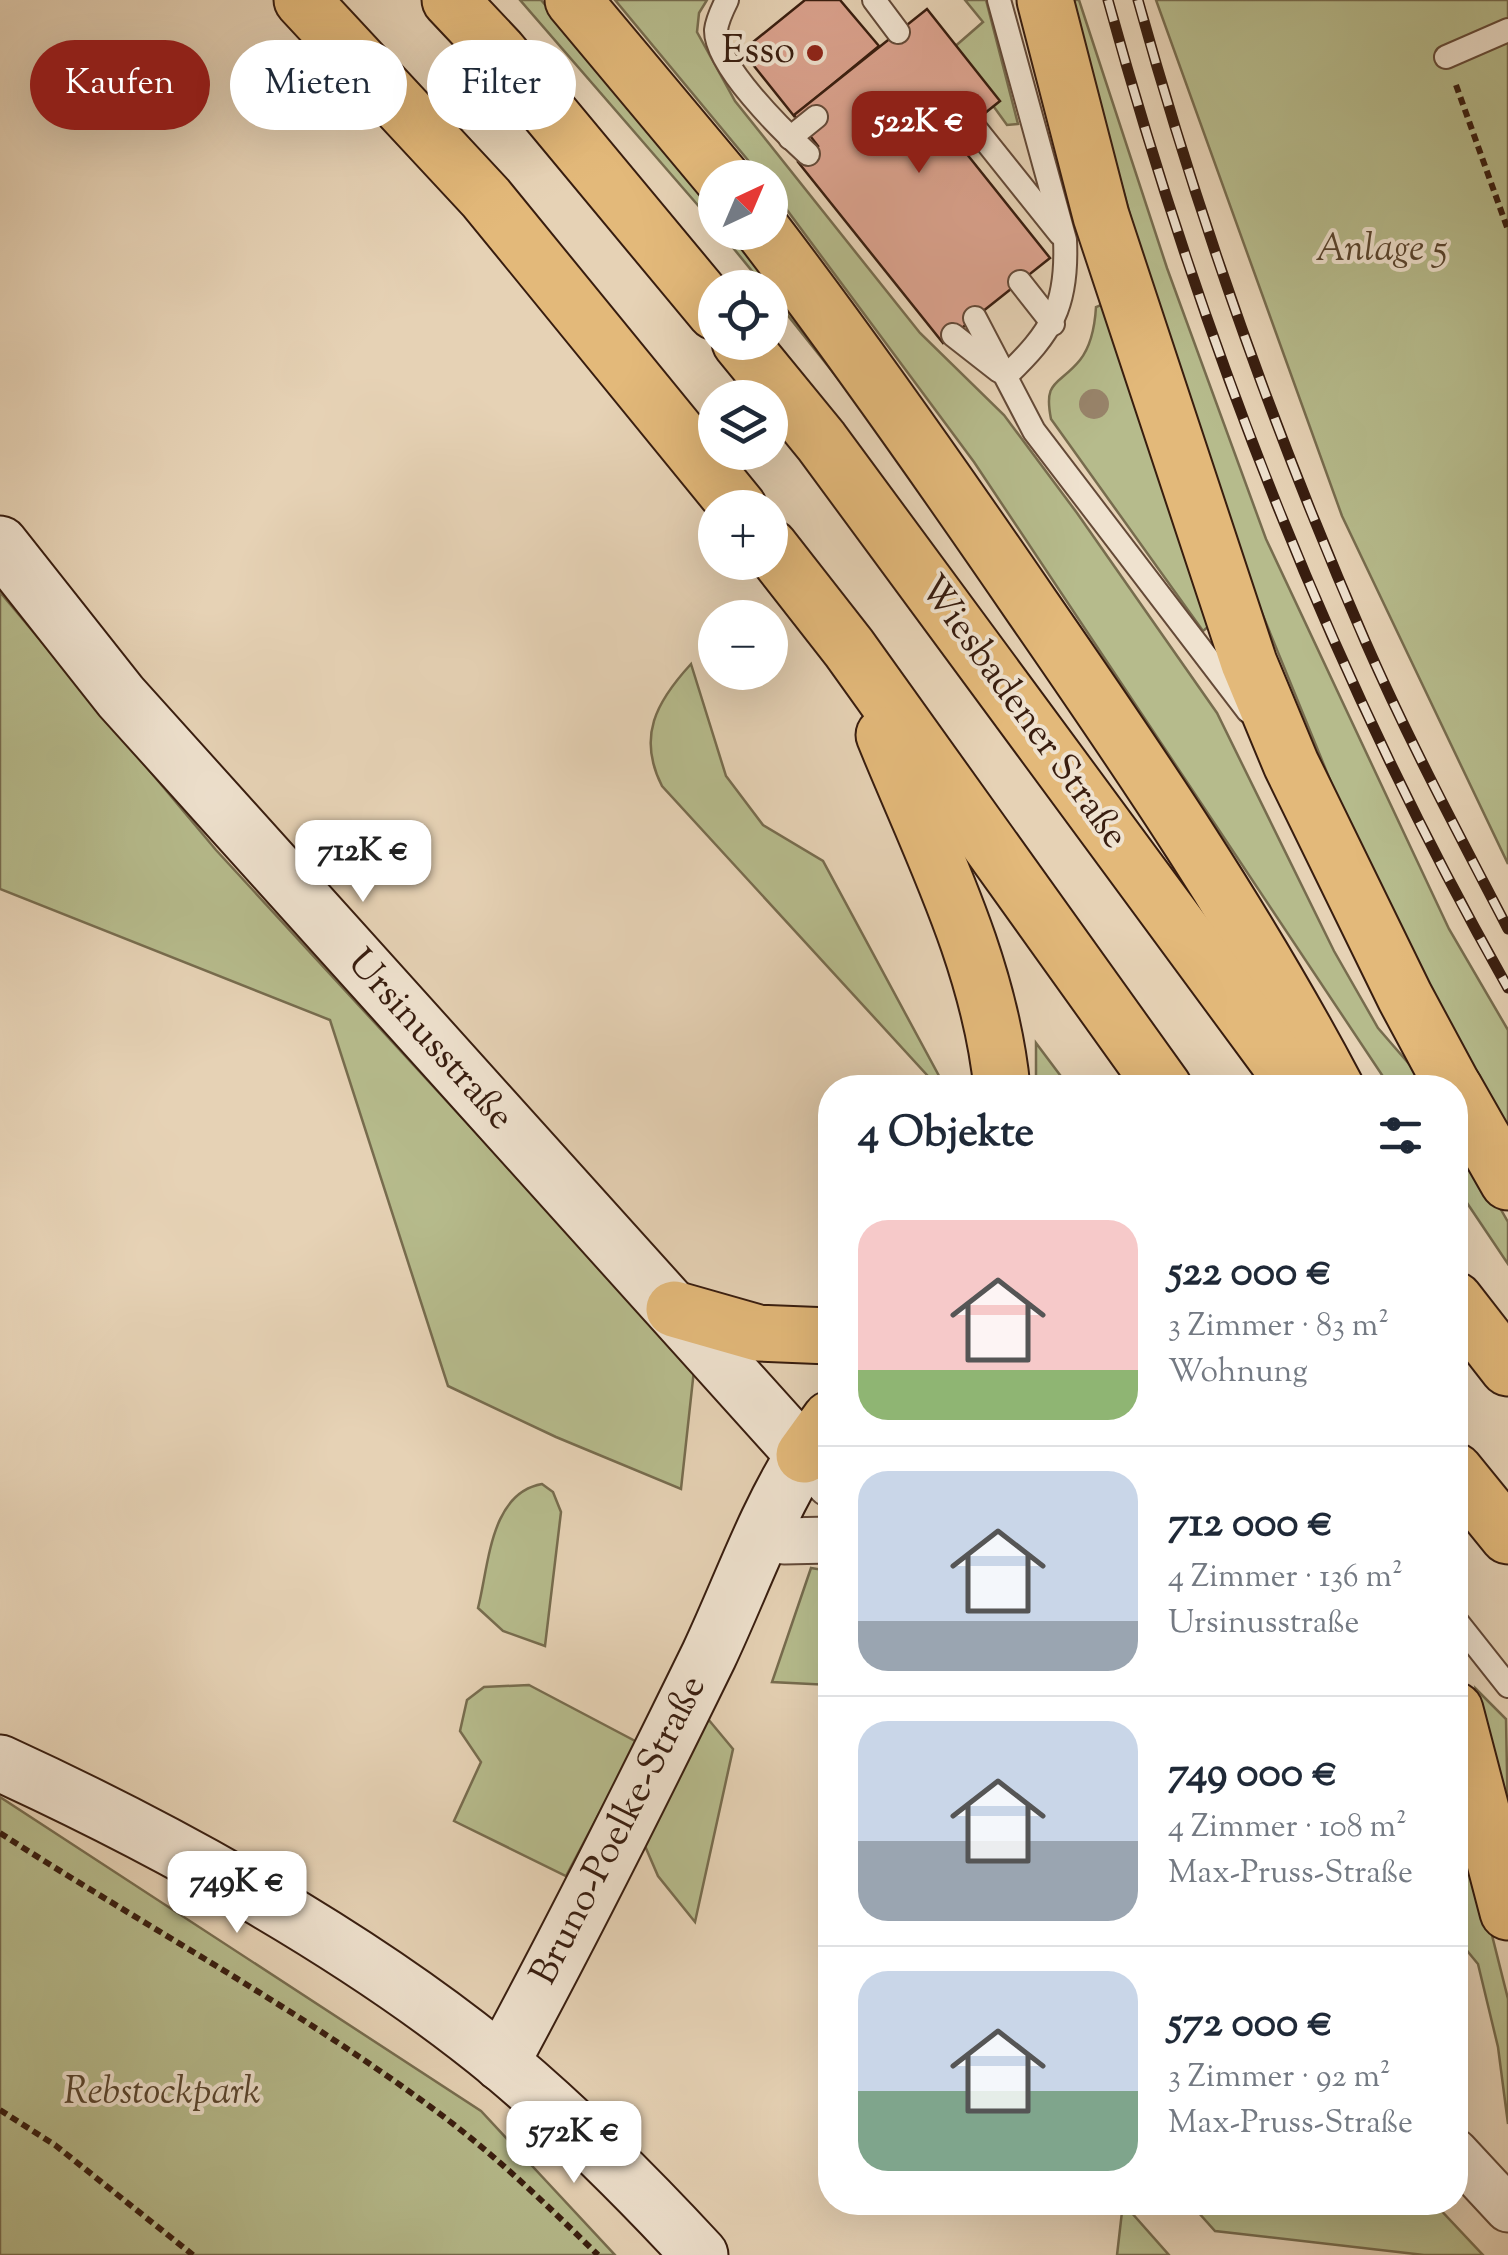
<!DOCTYPE html>
<html lang="de">
<head>
<meta charset="utf-8">
<style>
  :root { --surface:#fff; --page:#f6f6f7; --text:#1f2937; --muted:#747a83; --line:#e0e1e3; --accent:#8f2418 }
  body { margin:0; font-family:"Sorts Mill Goudy",serif; background:var(--page); color:var(--text); height:100vh; display:flex; flex-direction:column; font-size:38px; white-space:nowrap }
  * { box-sizing:border-box; margin:0 }
  p { font-size:32px; color:var(--muted) }
  .icon { flex:none; width:55px; height:55px; fill:none; stroke:currentColor; stroke-width:2; stroke-linecap:round; stroke-linejoin:round }
  .map { position:relative; flex:1; overflow:hidden }
  .sheet { position:absolute; left:818px; top:1075px; width:650px; height:1140px; display:flex; flex-direction:column; background:var(--surface); border-radius:40px; box-shadow:0 10px 40px #0002 }
  .sheet>* { flex:none }
  .hud { position:absolute; left:30px; top:40px; width:638px; height:90px; display:flex; gap:20px }
  .needle { width:65px; rotate:44deg }
  .controls { position:absolute; left:698px; top:160px; display:grid; gap:20px }
  .controls a { display:grid; place-items:center; width:90px; height:90px; border-radius:50%; background:var(--surface); box-shadow:0 10px 40px #0002; font-size:50px }
  .price { position:absolute; translate:-50% -85px; padding:0 22px; border-radius:20px; background:#fff; color:#222; font-size:32px; line-height:65px; filter:drop-shadow(0 2px 5px #0008) }
  .price::after { content:''; position:absolute; left:50%; top:60px; width:30px; height:22px; margin-left:-15px; background:inherit; clip-path:polygon(0 0,100% 0,50% 100%) }
  .price.on { background:var(--accent); color:#fff }
  ul { padding:0; list-style:none }
  li { display:flex; align-items:center; gap:30px; height:250px; padding:0 40px }
  li+li { border-top:2px solid var(--line) }
  li span { display:grid; place-items:center; flex:none; width:280px; height:200px; border-radius:30px; color:#555 }
  li>.icon { margin-inline-start:auto }
  span .icon { width:120px; height:120px; fill:#fffc; stroke-width:1 }
  li b { font-size:42px }
  h2 { display:flex; justify-content:space-between; align-items:center; height:120px; padding:0 40px; font-size:42px }
  .pill { padding:0 35px; border-radius:45px; background:var(--surface); box-shadow:0 10px 40px #0002; font-size:35px; line-height:90px }
  .pill.on { background:var(--accent); color:#fff }
  .map>svg:first-child { display:block }
</style>
</head>
<body>
<div class="map">
<svg width="1508" height="2255" viewBox="0 0 1508 2255">
  <rect width="100%" height="100%" fill="#e6d2b5"/>
  <filter id="stains"><feTurbulence type="fractalNoise" baseFrequency=".002" numOctaves="4"/><feColorMatrix values="0 0 0 0 .2 0 0 0 0 .09 0 0 0 0 .02 0 0 0 .5 -.17"/></filter>
  <radialGradient id="worn" r=".72"><stop offset=".6" stop-color="#630" stop-opacity="0"/><stop offset="1" stop-color="#630" stop-opacity=".3"/></radialGradient>
  <!-- green -->
  <g fill="#b6bb8c" stroke="#776c4e" stroke-width="2.5">
    <path d="M520 0H541L715 206V225Z"/>
    <path d="M615 0H707L699 13 697 32 735 101 920 333 1004 415 1077 513 1217 713 1334 951 1378 1028 1429 1087H1390L974 462 770 187V178L762 177Z"/>
    <path d="M965 0H986L1018 124 1007 125 952 49 983 22Z"/>
    <path d="M1070 0H1079L1167 268 1266 539 1449 929 1508 1030V1143L1359 851 1222 515 1144 265Z"/>
    <path d="M1156 0H1508V864L1342 516Z"/>
    <path d="M721 233H736L849 377 890 444 770 293V288L765 287Z"/>
    <path d="M1106 303 1209 626 1203 631 1051 419C1043 379 1059 386 1080 360 1091 346 1095 324 1096 307Z"/>
    <path d="M0 592 216 850 694 1370 681 1489 556 1437 448 1386 330 1020 0 889Z"/>
    <path d="M691 664 726 776 763 825 823 861 945 1087H938L662 786C637 737 656 702 691 664Z"/>
    <path d="M1036 1043 1069 1087H1036Z"/>
    <path d="M1455 1129 1508 1222V1264L1455 1185Z"/>
    <path d="M542 1484 553 1492 561 1512 545 1646 503 1631 478 1608C489 1565 490 1493 542 1484Z"/>
    <path d="M811 1568 830 1571V1685L772 1682Z"/>
    <path d="M529 1685 637 1742 566 1876 454 1821 481 1762 460 1731 467 1700 484 1687Z"/>
    <path d="M1476 1689 1506 1719 1508 1825Z"/>
    <path d="M703 1713 733 1749 695 1922 658 1876 642 1839Z"/>
    <path d="M1455 1788 1508 1999V2124L1498 2047 1478 1964 1455 1936Z"/>
    <path d="M0 1797 481 2111 615 2255H0Z"/>
    <path d="M1123 2203 1169 2255H1117Z"/>
    <path d="M1190 2203H1434L1483 2255H1424L1215 2231Z"/>
  </g>
  <!-- building -->
  <g fill="#dca38f" stroke="#381d0f" stroke-width="2.5">
    <path d="M805 0H840L879 46 794 116 742 51Z"/>
    <path d="M927 9 1000 101 954 138 1050 258 943 343 798 162 818 146 794 115Z"/>
  </g>
  <g fill="none" stroke-linecap="round" stroke-linejoin="round">
    <!-- lane casing -->
    <g stroke="#644a38" stroke-width="26">
      <g id="lane">
        <path d="M727 0C723 8 717 21 716 30 715 65 783 131 808 154"/>
        <path d="M874 0 898 32"/>
        <path d="M999 0 1065 240C1068 306 1052 332 1006 376"/>
        <path d="M1446 57 1508 30"/>
        <path d="M972 124 1060 234"/>
        <path d="M790 138 816 117"/>
        <path d="M1020 282 1053 324"/>
        <path d="M975 318 1034 431 1248 711"/>
        <path d="M953 335 999 371"/>
        <path d="M1455 1619 1508 1686"/>
      </g>
    </g>
    <!-- street casing -->
    <g stroke="#644a38" stroke-width="49">
      <g id="street">
        <path d="M804 1455 830 1484"/>
        <path d="M784 1541 830 1540"/>
        <path d="M1455 2152 1508 2209"/>
      </g>
    </g>
    <!-- secondary casing -->
    <g stroke="#381d0f" stroke-width="59">
      <g id="secondary">
        <path d="M0 544 121 697 804 1455"/>
        <path d="M0 1763C168 1840 360 1946 503 2064 573 2123 638 2188 700 2255"/>
        <path d="M501 2063C574 1928 642 1792 709 1655 741 1587 764 1519 804 1455"/>
      </g>
    </g>
    <!-- highway casing -->
    <g stroke="#381d0f" stroke-width="59">
      <g id="highway">
        <path d="M302 0 486 198 739 508"/>
        <path d="M450 0 499 52 715 312"/>
        <path d="M573 0 722 178"/>
        <path d="M1045 0 1101 216 1249 663 1291 764 1405 997 1454 1088"/>
        <path d="M764 232C858 355 946 481 1033 608 1141 764 1247 920 1336 1088"/>
        <path d="M740 342 821 441 1298 1088"/>
        <path d="M770 547 849 648 1164 1088"/>
        <path d="M884 735C930 848 990 964 1002 1088"/>
        <path d="M1455 1089 1508 1182"/>
        <path d="M1455 1300 1508 1368"/>
        <path d="M674 1309 758 1333 830 1336"/>
        <path d="M804 1455 830 1419"/>
        <path d="M1455 1471 1508 1536"/>
        <path d="M1455 1710 1508 1912"/>
      </g>
    </g>
    <!-- path -->
    <g stroke="#381d0f" stroke-width="6" stroke-dasharray="8 5" stroke-linecap="butt">
      <path d="M1456 85 1508 230"/>
      <path d="M0 1833C143 1925 295 2007 432 2108 492 2152 545 2203 598 2255"/>
      <path d="M0 2110 55 2145 193 2255"/>
    </g>
    <!-- lane -->
    <use href="#lane" stroke="#efe2cf" stroke-width="22"/>
    <!-- street -->
    <use href="#street" stroke="#efe2cf" stroke-width="45"/>
    <!-- secondary -->
    <use href="#secondary" stroke="#efe2cf" stroke-width="55"/>
    <!-- highway -->
    <use href="#highway" stroke="#e3b97a" stroke-width="55"/>
    <!-- rail casing -->
    <g stroke="#381d0f" stroke-width="11">
      <g id="rail">
        <path d="M1108 0C1202 342 1333 679 1508 988"/>
        <path d="M1138 0C1199 220 1275 434 1366 643 1409 741 1459 835 1508 929"/>
      </g>
    </g>
    <!-- rail -->
    <use href="#rail" stroke="#efe2cf" stroke-width="8" stroke-dasharray="22" stroke-linecap="butt"/>
  </g>
  <!-- trees -->
  <circle fill="#98846b" cx="1094" cy="404" r="15"/>
  <!-- markers -->
  <circle fill="#8f2418" stroke="#efe2cf" stroke-width="4" cx="815" cy="53" r="10"/>
  <g text-anchor="middle" dominant-baseline="central" stroke-width="8" stroke-linejoin="round" paint-order="stroke">
    <!-- poi labels -->
    <g font-size="38" fill="#381d0f" stroke="#efe2cf" text-anchor="end">
      <text x="795" y="53">Esso</text>
    </g>
    <!-- park labels -->
    <g font-size="38" font-style="italic" fill="#58442e" stroke="#efe2cf">
      <text x="1381" y="251">Anlage 5</text>
      <text x="162" y="2094">Rebstockpark</text>
    </g>
    <!-- street labels -->
    <g font-size="38" fill="#381d0f" stroke="#efe2cf">
      <text transform="translate(1022 713) rotate(54)">Wiesbadener Straße</text>
      <text transform="translate(429 1041) rotate(48)">Ursinusstraße</text>
      <text transform="translate(620 1831) rotate(-63)">Bruno-Poelke-Straße</text>
    </g>
  </g>
  <rect width="100%" height="100%" filter="url(#stains)"/>
  <rect width="100%" height="100%" fill="url(#worn)"/>
</svg>
<div class="controls">
<a><svg class="needle" viewBox="-14 -14 28 28"><path d="M0-13l5 13h-10z" fill="#e53935"/><path d="M0 13l5-13h-10z" fill="#747a83"/></svg></a>
<a><svg class="icon" aria-label="locate" viewBox="0 0 24 24"><circle cx="12" cy="12" r="6"/><path d="M12 2v4M12 18v4M2 12h4M18 12h4"/></svg></a>
<a><svg class="icon" aria-label="layers" viewBox="0 0 24 24"><path d="M12 4l9 5-9 5-9-5zM3 14l9 5 9-5"/></svg></a>
<a>+</a>
<a>−</a>
</div>
<b class="price on" style="left:919px;top:176px">522K €</b>
<b class="price" style="left:363px;top:905px">712K €</b>
<b class="price" style="left:237px;top:1936px">749K €</b>
<b class="price" style="left:574px;top:2186px">572K €</b>
<div class="hud">
<a class="pill on">Kaufen</a>
<a class="pill">Mieten</a>
<a class="pill">Filter</a>
</div>
<section class="sheet">
<h2>4 Objekte<svg class="icon" aria-label="filters" viewBox="0 0 24 24"><path d="M4 7h16M4 17h16"/><circle cx="9" cy="7" r="2"/><circle cx="15" cy="17" r="2"/></svg></h2>
<ul>
<li><span style="background:linear-gradient(#f6c9c9 75%,#8fb573 0)"><svg class="icon" aria-label="home" viewBox="0 0 24 24"><path d="M3 11l9-7 9 7M6 9v11h12V9"/></svg></span><div><b>522 000 €</b><p>3 Zimmer · 83 m²</p><p>Wohnung</p></div></li>
<li><span style="background:linear-gradient(#c9d6e8 75%,#9aa5b1 0)"><svg class="icon" aria-label="home" viewBox="0 0 24 24"><path d="M3 11l9-7 9 7M6 9v11h12V9"/></svg></span><div><b>712 000 €</b><p>4 Zimmer · 136 m²</p><p>Ursinusstraße</p></div></li>
<li><span style="background:linear-gradient(#c9d6e8 60%,#9aa5b1 0)"><svg class="icon" aria-label="home" viewBox="0 0 24 24"><path d="M3 11l9-7 9 7M6 9v11h12V9"/></svg></span><div><b>749 000 €</b><p>4 Zimmer · 108 m²</p><p>Max-Pruss-Straße</p></div></li>
<li><span style="background:linear-gradient(#c9d6e8 60%,#7fa58c 0)"><svg class="icon" aria-label="home" viewBox="0 0 24 24"><path d="M3 11l9-7 9 7M6 9v11h12V9"/></svg></span><div><b>572 000 €</b><p>3 Zimmer · 92 m²</p><p>Max-Pruss-Straße</p></div></li>
</ul>
</section>
</div>
</body>
</html>
